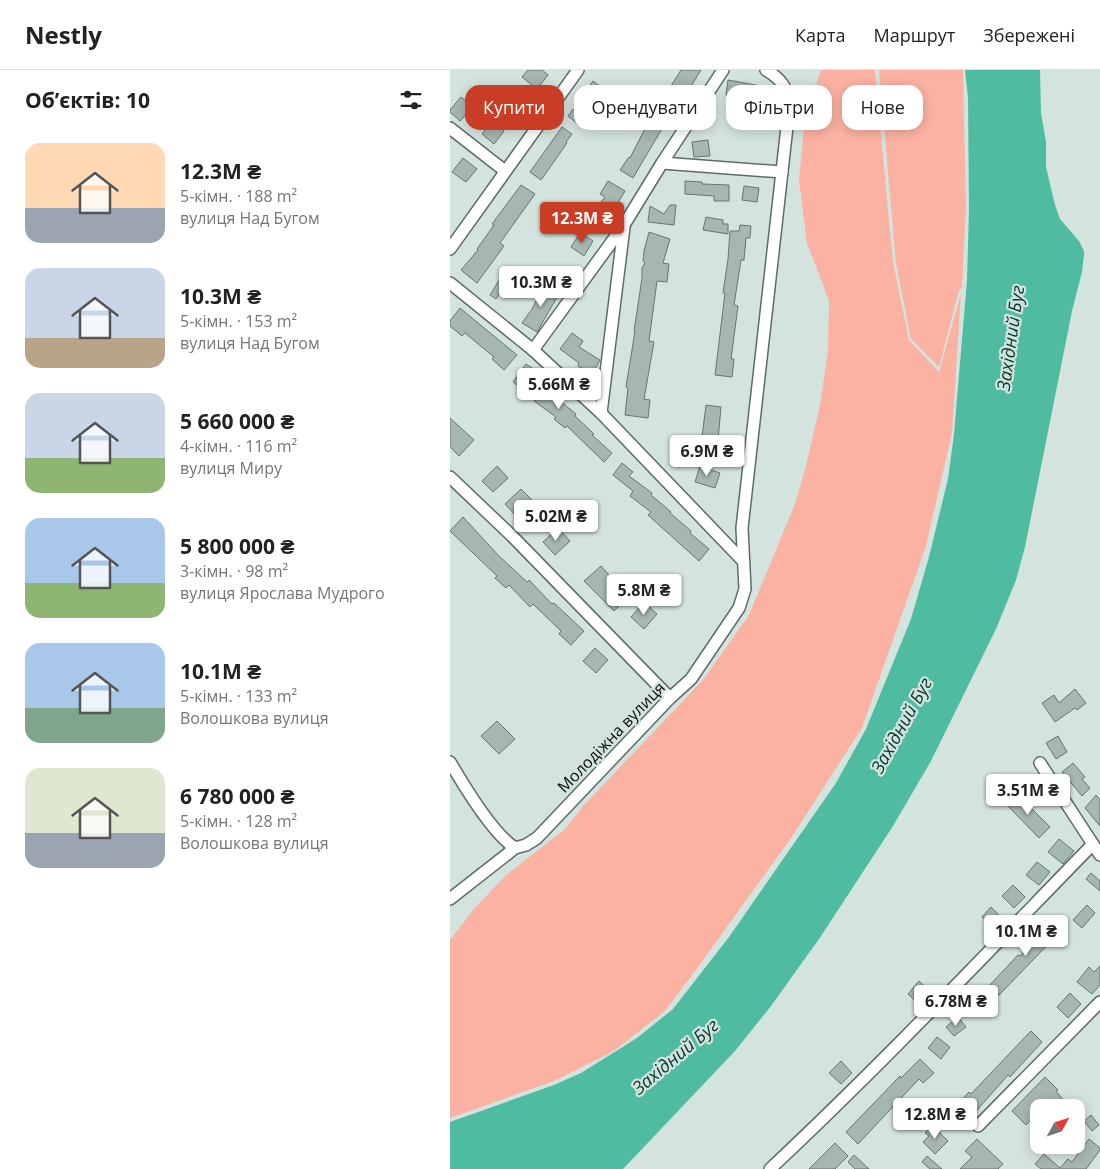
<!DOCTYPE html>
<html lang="uk">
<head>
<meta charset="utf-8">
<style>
  :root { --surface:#fff; --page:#f6f6f6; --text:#222; --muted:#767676; --line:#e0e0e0; --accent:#c83d23 }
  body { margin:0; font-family:"Open Sans",sans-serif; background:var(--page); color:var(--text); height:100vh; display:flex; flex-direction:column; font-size:19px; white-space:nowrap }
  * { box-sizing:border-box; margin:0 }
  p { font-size:16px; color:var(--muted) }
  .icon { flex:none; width:28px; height:28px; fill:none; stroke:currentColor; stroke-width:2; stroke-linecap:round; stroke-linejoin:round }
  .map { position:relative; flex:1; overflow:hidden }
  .details { display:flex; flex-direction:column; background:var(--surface); width:450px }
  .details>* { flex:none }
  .guide { position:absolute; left:15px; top:15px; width:475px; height:45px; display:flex; gap:10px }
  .needle { width:32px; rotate:50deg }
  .buttons { position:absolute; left:580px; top:1029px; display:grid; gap:10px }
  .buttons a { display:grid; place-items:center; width:55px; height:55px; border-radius:10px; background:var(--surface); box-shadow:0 2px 12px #0003; font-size:25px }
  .price { position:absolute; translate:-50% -42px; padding:0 11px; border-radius:5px; background:#fff; color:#222; font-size:16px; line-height:32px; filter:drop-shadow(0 1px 2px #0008) }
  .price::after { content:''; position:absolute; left:50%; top:30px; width:15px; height:11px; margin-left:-8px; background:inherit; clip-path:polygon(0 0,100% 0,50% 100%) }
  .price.on { background:var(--accent); color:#fff }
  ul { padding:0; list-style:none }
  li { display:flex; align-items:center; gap:15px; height:125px; padding:0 25px }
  li span { display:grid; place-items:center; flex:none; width:140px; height:100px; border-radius:15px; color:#555 }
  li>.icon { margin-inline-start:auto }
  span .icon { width:60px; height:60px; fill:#fffc; stroke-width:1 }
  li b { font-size:21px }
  h2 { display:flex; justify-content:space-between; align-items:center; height:60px; padding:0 25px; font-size:21px }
  .pill { padding:0 18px; border-radius:15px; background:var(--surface); box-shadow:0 2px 12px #0003; font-size:18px; line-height:45px }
  .pill.on { background:var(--accent); color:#fff }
  header { display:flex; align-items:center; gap:30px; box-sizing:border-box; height:70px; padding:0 25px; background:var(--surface); border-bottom:1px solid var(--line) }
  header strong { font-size:24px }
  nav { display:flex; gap:28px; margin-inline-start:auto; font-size:18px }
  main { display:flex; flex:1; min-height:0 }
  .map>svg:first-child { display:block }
</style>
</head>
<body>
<header>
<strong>Nestly</strong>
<nav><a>Карта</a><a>Маршрут</a><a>Збережені</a></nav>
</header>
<main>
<section class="details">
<h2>Об’єктів: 10<svg class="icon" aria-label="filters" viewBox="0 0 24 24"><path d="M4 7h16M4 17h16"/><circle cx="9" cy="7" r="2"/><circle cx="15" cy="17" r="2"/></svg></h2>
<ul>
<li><span style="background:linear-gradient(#ffd9b3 65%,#9aa5b1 0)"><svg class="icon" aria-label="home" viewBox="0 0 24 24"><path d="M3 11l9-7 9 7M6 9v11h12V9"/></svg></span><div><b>12.3M ₴</b><p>5-кімн. · 188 m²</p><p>вулиця Над Бугом</p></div></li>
<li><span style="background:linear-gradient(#c9d6e8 70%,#b9a48a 0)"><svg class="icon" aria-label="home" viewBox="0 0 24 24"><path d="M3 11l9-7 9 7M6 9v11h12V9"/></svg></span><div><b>10.3M ₴</b><p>5-кімн. · 153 m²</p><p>вулиця Над Бугом</p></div></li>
<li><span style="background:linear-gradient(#c9d6e8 65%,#8fb573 0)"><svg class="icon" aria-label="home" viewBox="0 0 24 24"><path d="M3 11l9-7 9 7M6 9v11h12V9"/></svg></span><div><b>5 660 000 ₴</b><p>4-кімн. · 116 m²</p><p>вулиця Миру</p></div></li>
<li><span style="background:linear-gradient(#a9c7e8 65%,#8fb573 0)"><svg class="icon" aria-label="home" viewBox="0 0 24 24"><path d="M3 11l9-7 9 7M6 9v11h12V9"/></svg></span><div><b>5 800 000 ₴</b><p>3-кімн. · 98 m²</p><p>вулиця Ярослава Мудрого</p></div></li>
<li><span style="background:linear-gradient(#a9c7e8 65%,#7fa58c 0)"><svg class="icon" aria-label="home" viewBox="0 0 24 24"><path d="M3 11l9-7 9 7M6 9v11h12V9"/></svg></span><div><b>10.1M ₴</b><p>5-кімн. · 133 m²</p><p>Волошкова вулиця</p></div></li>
<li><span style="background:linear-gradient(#dfe7d0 65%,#9aa5b1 0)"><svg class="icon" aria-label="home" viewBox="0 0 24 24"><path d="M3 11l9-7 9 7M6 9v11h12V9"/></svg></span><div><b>6 780 000 ₴</b><p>5-кімн. · 128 m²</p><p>Волошкова вулиця</p></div></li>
</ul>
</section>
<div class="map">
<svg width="650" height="1099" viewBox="0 0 650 1099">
  <rect width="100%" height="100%" fill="#d3e3de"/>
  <!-- green -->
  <g fill="#fcb2a2">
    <path d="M371 0H425L443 192 459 270 489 302 511 223 502 363 476 476 412 658 343 765 246 900 215 941 164 981 104 1011 0 1048V870L24 839 56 805 115 759 134 735 253 610 299 545 345 434 356 396 370 335 378 281 379 231 357 173 349 110 355 48Z"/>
    <path d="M429 0H513L516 137 512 218 509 220 489 297 461 269 446 193Z"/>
  </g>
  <!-- water -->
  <path fill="#4fbba0" d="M515 0H590L591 43 596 72V97L605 135 610 149 629 171 634 181V185L632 202 622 241 575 477 566 510 546 559 481 691 443 756 369 869 321 936 285 981 173 1099H0V1052L104 1015 131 1003 187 968 223 939 279 867 386 713 416 659 461 549 479 487 498 409 504 364 517 210 519 140 518 27Z"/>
  <!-- building -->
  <g fill="#a6b6b1" stroke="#667570">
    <path d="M78 0H92L98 5 87 19 72 7Z"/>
    <path d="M231 0H251L215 58 213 57 183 108 170 100 179 87 180 88 200 49Z"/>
    <path d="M278 10 322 18 320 35 302 32 303 29 276 25Z"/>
    <path d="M143 11 155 20 144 35 132 26Z"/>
    <path d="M62 21 77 31 66 46 52 35Z"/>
    <path d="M11 27 23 37 10 51 0 42V40Z"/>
    <path d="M123 39 135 48 129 55 118 46Z"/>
    <path d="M42 51 54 61 44 74 32 64Z"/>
    <path d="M112 57 122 64 116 72 117 73 91 110 80 102Z"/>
    <path d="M258 70 260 86 244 87 242 72Z"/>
    <path d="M13 88 27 99 16 112 2 102Z"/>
    <path d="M158 111 175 121 162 143 151 157 139 148 155 127 150 124Z"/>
    <path d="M235 111 252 112V114L279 115V131H264V126L235 124Z"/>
    <path d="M71 115 85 124 50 173 54 176 27 213 11 200 28 180 27 179 44 155 42 154Z"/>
    <path d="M294 116 309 118 307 132 292 130Z"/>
    <path d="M220 135H226L224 155 198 152 200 136 214 144Z"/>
    <path d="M256 147 273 150V154H278V164L253 160Z"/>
    <path d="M290 155 301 156 300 168H296L294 190H291L284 235 288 236 281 289H284L282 307 265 305 275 223H273L278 189 280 161H289Z"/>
    <path d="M199 162 220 169 213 193 219 194 217 212 207 211 199 271 204 272 194 329 200 330 198 348 175 345 178 318 176 317 185 261H184L192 208V198L195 193 193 191 194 181Z"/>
    <path d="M130 163 143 171 134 186 121 177Z"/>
    <path d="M50 209 56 213 46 229 40 225Z"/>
    <path d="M95 214 110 222 87 262 72 253 82 239Z"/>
    <path d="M10 238 67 285 54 300 42 289 44 287 15 263 12 266 0 256V251Z"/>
    <path d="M122 263 133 271 129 277 150 290 142 305 128 296 129 293 110 279Z"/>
    <path d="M76 294 88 302 85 306 108 322 104 326 126 344 125 346 144 364 142 365 162 383 154 392 117 356 115 358 104 349 106 347 84 331 86 329 63 312Z"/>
    <path d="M256 335 271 337 268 370H271L269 386 247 383 250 367H252Z"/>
    <path d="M0 348 24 370 9 386 0 377Z"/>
    <path d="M172 393 183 402 179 406 202 423 201 425 221 442 220 443 241 461 240 463 259 479 249 491 198 445 201 442 180 426 183 421 163 405Z"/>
    <path d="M47 396 58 408 43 422 32 411Z"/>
    <path d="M250 396 270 403 265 418 245 412Z"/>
    <path d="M71 419 84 432 68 448 55 434Z"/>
    <path d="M127 431 146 451 134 462 116 442Z"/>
    <path d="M13 447 49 486 77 512 79 510 102 534 104 533 134 561 121 575 109 564 111 561 83 534 80 537 59 515 56 518 45 508 47 506 0 461Z"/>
    <path d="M108 458 120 471 105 485 93 472Z"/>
    <path d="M151 496 166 513 168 511 181 524 164 541 134 511Z"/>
    <path d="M194 532 207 544 194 559 181 547Z"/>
    <path d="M145 578 158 590 146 603 133 591Z"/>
    <path d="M625 619 636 633 627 640 625 638 605 652 592 633 604 625 609 633Z"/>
    <path d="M47 651 65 669 49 684 31 666Z"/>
    <path d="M608 666 617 682 606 689 596 673Z"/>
    <path d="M623 693 635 707 632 709 640 718 632 726 612 702Z"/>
    <path d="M567 724 600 757 589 768 557 735Z"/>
    <path d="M646 725 650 730V756L635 738Z"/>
    <path d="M609 769 624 781 613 794 598 782Z"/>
    <path d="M587 792 600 802 589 815 576 805Z"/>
    <path d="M641 803 650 811V821L636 809Z"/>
    <path d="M563 815 575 827 564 838 552 826Z"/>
    <path d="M637 835 645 843 632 858 623 850Z"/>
    <path d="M541 837 554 850 545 860 532 847Z"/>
    <path d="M604 849 614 858 549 925 539 916 568 885 570 886Z"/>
    <path d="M650 896V915L642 924 627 912 639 897 644 902Z"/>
    <path d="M469 911 485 926 473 938 458 924Z"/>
    <path d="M620 923 631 934 618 948 607 937Z"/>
    <path d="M527 925 538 936 528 947 516 936Z"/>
    <path d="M508 947 516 957 504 966 496 957Z"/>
    <path d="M581 961 592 972 560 1007 558 1005 521 1047 508 1034 519 1022 521 1024Z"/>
    <path d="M487 967 500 977 491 989 478 978Z"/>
    <path d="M470 989 484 1003 473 1013 469 1009 408 1074 396 1062 450 1006 451 1008Z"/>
    <path d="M391 991 402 1003 391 1014 379 1003Z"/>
    <path d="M595 1007 608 1020 606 1021 620 1038H589V1042L576 1055 562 1041Z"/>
    <path d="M641 1045 649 1055 642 1061 634 1051Z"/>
    <path d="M483 1056 498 1071 485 1084 473 1072 479 1066 475 1063Z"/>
    <path d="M527 1069 553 1094 548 1099H510L522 1087 515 1081Z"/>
    <path d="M639 1069 650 1078V1080L636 1099H591L585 1094 594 1084 610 1098 618 1089 622 1092Z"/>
    <path d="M385 1073 398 1086 385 1099H359Z"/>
    <path d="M404 1085 419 1099H405L398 1092Z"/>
    <path d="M477 1086 492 1099H480L472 1092Z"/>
  </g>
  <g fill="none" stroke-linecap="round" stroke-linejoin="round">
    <!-- street casing -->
    <g stroke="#5d6c67" stroke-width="14">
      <g id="street">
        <path d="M0 58 55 101"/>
        <path d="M212 93 332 102"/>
        <path d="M0 179 128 0"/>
        <path d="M0 213 83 280 151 343 293 491"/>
        <path d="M83 280 174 155 212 93 273 0"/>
        <path d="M151 343 174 157"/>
        <path d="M0 407 62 466 220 628"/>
        <path d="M0 692C14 716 43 764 65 778"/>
        <path d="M590 693 650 785"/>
        <path d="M0 829 65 778 76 775 87 768 220 628 241 609 289 538 295 519 292 458 339 39C338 19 333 10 316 0"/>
        <path d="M528 1056 650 932"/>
        <path d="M320 1099C431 995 536 884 642 775"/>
      </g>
    </g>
    <!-- street -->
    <use href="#street" stroke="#fff" stroke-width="11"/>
  </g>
  <g text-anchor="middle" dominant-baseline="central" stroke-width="4.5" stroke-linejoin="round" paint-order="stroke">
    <!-- street labels -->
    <g font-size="16" fill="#090e0d" stroke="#d3e3de">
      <text transform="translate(161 667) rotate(-46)">Молодіжна вулиця</text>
    </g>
    <!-- water labels -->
    <g font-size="18" font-style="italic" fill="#05382d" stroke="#d3e3de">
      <text transform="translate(560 268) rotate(-82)">Західний Буг</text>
      <text transform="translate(451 655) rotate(-61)">Західний Буг</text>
      <text transform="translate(225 986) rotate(-40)">Західний Буг</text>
    </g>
  </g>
</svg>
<div class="buttons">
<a><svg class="needle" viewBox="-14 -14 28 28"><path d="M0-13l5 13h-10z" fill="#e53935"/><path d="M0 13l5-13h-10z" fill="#767676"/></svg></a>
</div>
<b class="price on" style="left:132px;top:174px">12.3M ₴</b>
<b class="price" style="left:91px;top:238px">10.3M ₴</b>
<b class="price" style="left:109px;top:340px">5.66M ₴</b>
<b class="price" style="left:257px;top:407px">6.9M ₴</b>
<b class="price" style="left:106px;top:472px">5.02M ₴</b>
<b class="price" style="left:194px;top:546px">5.8M ₴</b>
<b class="price" style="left:578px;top:746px">3.51M ₴</b>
<b class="price" style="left:576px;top:887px">10.1M ₴</b>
<b class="price" style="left:506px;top:957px">6.78M ₴</b>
<b class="price" style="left:485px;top:1070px">12.8M ₴</b>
<div class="guide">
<a class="pill on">Купити</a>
<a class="pill">Орендувати</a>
<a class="pill">Фільтри</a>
<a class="pill">Нове</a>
</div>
</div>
</main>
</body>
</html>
